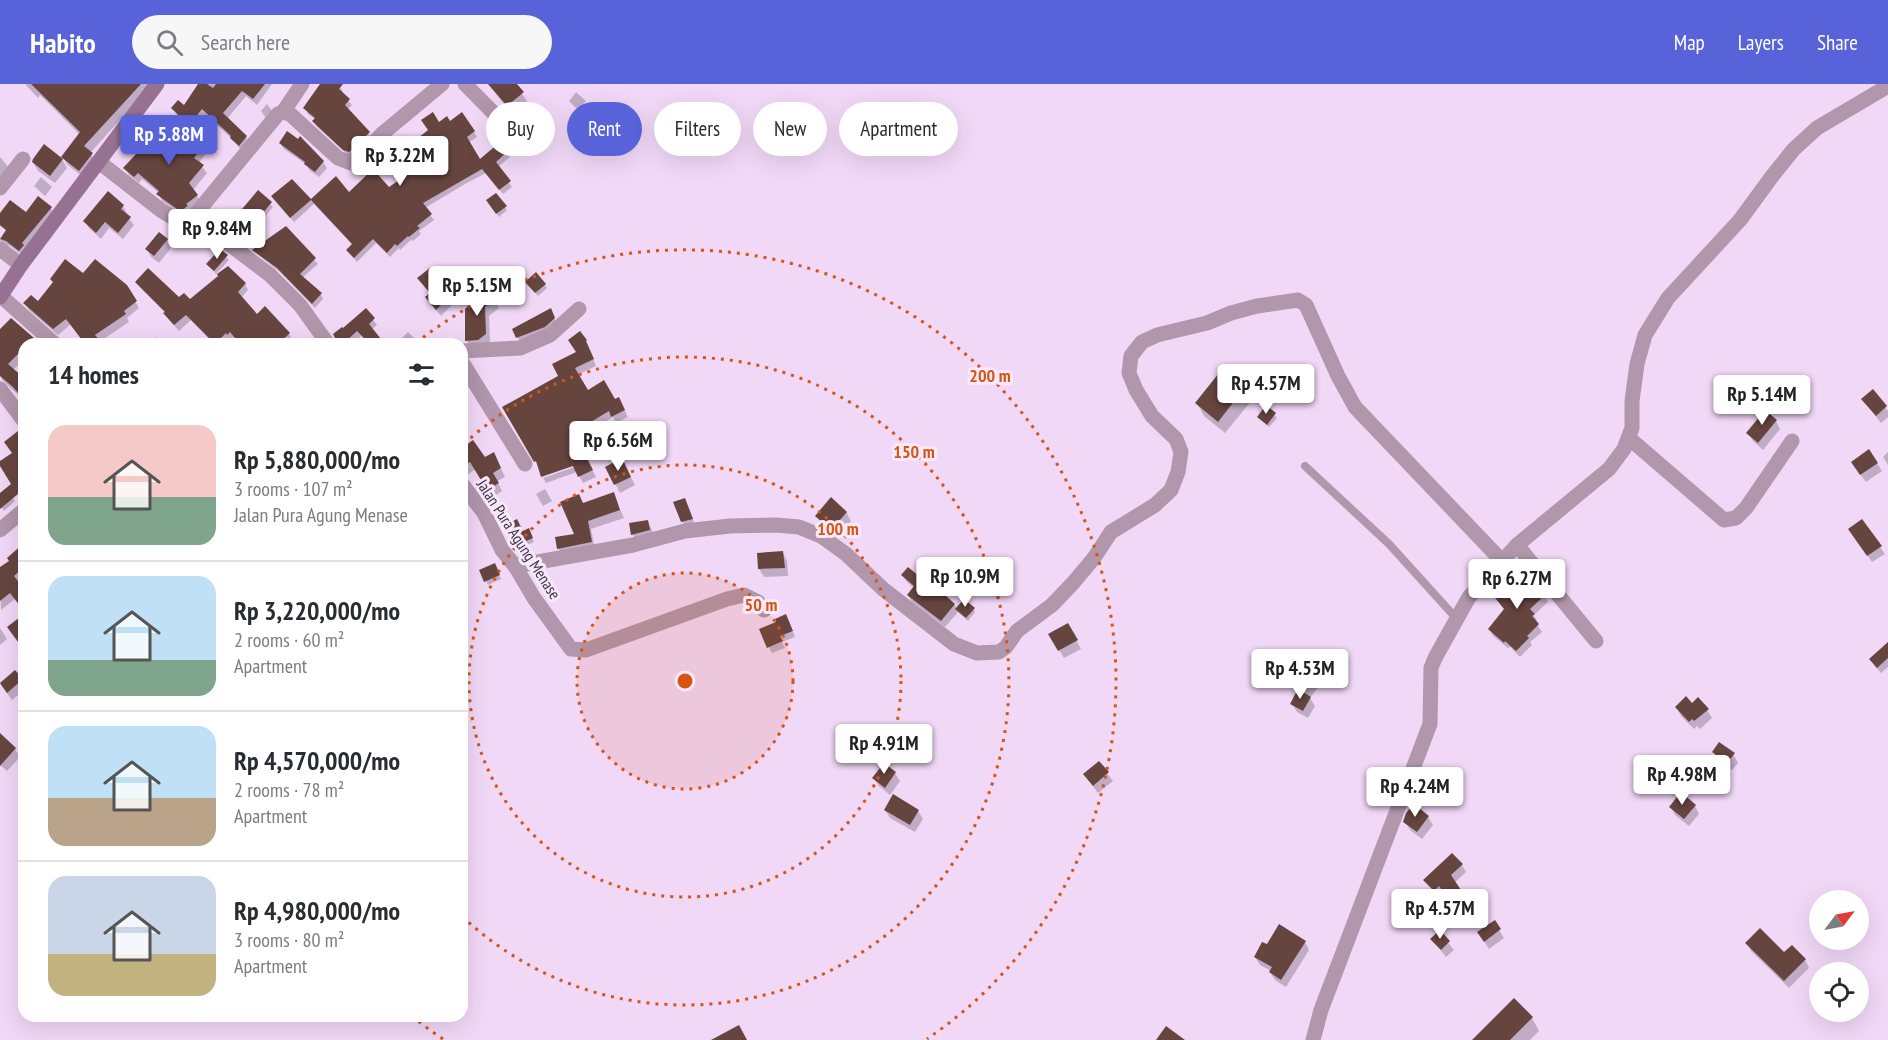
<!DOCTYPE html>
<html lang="en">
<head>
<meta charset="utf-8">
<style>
  :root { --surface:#fff; --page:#f7f7f7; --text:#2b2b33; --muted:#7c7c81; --line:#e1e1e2; --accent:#5862d9 }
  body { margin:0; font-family:"PT Sans Narrow",sans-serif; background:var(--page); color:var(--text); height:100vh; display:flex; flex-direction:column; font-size:22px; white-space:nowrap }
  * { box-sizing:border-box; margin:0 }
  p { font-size:20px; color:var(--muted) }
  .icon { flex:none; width:33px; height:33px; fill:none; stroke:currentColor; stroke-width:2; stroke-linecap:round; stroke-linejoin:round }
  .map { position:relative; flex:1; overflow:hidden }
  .details { position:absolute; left:18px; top:254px; width:450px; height:684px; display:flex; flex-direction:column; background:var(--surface); border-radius:18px; box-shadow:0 6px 24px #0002 }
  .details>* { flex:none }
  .hud { position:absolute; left:486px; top:18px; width:570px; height:54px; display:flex; gap:12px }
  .needle { width:39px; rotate:58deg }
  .buttons { position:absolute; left:1809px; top:806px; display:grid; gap:12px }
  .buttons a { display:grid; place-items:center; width:60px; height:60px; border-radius:50%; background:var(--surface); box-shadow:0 6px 24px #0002; font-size:30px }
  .price { position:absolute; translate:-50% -51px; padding:0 14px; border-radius:6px; background:#fff; color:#222; font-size:20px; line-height:39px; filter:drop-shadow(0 2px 3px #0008) }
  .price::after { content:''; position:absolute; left:50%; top:36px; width:18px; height:14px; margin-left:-9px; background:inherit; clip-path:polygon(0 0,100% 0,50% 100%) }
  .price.active { background:var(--accent); color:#fff }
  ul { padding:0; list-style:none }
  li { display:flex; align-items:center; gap:18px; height:150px; padding:0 30px }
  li+li { border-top:2px solid var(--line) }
  li span { display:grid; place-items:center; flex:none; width:168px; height:120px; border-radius:18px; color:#555 }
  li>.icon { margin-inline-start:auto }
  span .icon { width:72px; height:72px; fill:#fffc; stroke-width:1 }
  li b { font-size:26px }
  h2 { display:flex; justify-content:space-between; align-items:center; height:72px; padding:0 30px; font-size:26px }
  .chip { padding:0 21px; border-radius:27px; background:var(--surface); box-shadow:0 6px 24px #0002; font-size:21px; line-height:54px }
  .chip.active { background:var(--accent); color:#fff }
  header { display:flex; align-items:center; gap:36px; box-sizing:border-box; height:84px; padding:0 30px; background:var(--accent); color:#fff }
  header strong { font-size:28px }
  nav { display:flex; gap:33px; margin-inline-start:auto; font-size:21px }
  .search { width:420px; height:54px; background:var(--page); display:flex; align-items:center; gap:15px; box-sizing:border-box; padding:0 21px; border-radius:33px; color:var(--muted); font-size:22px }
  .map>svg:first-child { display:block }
</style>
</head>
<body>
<header>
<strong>Habito</strong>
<div class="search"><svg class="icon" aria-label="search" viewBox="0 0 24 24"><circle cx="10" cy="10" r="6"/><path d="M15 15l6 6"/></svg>Search here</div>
<nav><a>Map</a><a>Layers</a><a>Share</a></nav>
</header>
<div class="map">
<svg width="1888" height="956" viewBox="0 0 1888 956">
  <rect width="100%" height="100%" fill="#f1d8f7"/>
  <!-- shadow -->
  <g fill="#0003">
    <path d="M25 0H153L90 69 96 78 84 94 63 77 67 84 55 99 38 87 33 78 44 62 67 80 63 73 80 51 40 11 38 14Z"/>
    <path d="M200 0H272L257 21 246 12 227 35 246 53 250 60 243 68 232 55 206 31 193 46 177 31 173 25 184 24Z"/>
    <path d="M322 0H336L340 3 343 8 342 10 352 21 347 26 372 54 353 72 348 71 317 43 314 38 316 36 308 30 305 24Z"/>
    <path d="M488 0H515L527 17 512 30Z"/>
    <path d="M576 8 586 17 578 26 569 17Z"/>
    <path d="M267 20 272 27 266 34 261 27Z"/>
    <path d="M450 39 474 48 477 53 468 59 480 77 500 60 510 73 498 83 512 103 503 110 486 89 465 100 425 124 434 136 419 147 421 150 413 157 411 156 400 166 399 164 390 173 376 159 357 178 348 167 353 161 314 120 294 138 276 117 291 97 311 117 336 94 349 110 388 105 419 85 438 40Z"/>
    <path d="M148 52 173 60H204L208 67 199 79 207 89 193 106 201 118 190 129 182 131 162 117 159 109 142 95 139 99 129 91 125 84 150 56Z"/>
    <path d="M300 54 323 78 327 84 319 93 309 86 307 81 284 65 280 59 298 57Z"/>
    <path d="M0 73 6 80 14 92 0 110Z"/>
    <path d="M41 93 52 103 45 112 34 102Z"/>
    <path d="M258 108 273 123 259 140 260 142 244 160 230 147 242 136Z"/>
    <path d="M108 109 123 122 127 130 126 131 134 141 123 155 109 144 101 155 89 144 85 137Z"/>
    <path d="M490 120 505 123 507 126 499 133Z"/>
    <path d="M51 124 54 129 22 171 10 162 3 160 0 156 7 147 0 142V131L26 130Z"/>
    <path d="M286 144 318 180 302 194 321 210 323 215 315 224 281 189 257 170 254 166Z"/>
    <path d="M167 156 171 164 159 179 151 173 147 165Z"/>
    <path d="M220 167 229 176 216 190 207 180Z"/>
    <path d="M83 191 126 202 139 224 127 234 129 238 99 258 71 240 58 251 29 226 25 219H38Z"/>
    <path d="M469 192 474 199 441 232 431 220 427 213 430 210 419 194 444 202Z"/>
    <path d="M137 198 179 215 189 217 245 200 248 206 241 214 256 233 289 250 292 256 289 260H214L191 236 179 247 169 236 166 229 141 204Z"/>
    <path d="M529 201H545L547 204 538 212Z"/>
    <path d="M494 216 499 224 489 232 490 258 471 265 467 257 466 225Z"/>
    <path d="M366 226 377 241 371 246 383 260H369L361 252 352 260H339L343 246Z"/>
    <path d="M553 232 557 240 521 260 514 246Z"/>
    <path d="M408 248 418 258 419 260H406L404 258 402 254Z"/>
    <path d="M0 252 33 255 35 260H24V275L13 286 24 296V316L3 297 0 291Z"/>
    <path d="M156 253 159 260H145Z"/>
    <path d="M586 257 596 282 577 291 587 308 614 317 622 321 628 333 616 339 613 333 587 349 592 357 581 364 596 393 583 399 577 388 546 399 543 394 580 381 540 385 504 324 560 292Z"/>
    <path d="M1245 303 1252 316 1225 349 1204 332 1197 319Z"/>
    <path d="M1872 307 1888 327V333L1881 339 1863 315Z"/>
    <path d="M1266 323 1277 334 1269 343 1259 333Z"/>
    <path d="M1776 337 1780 345 1763 366 1753 357 1748 349Z"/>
    <path d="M462 363 484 375 498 378 505 393 497 397 502 407 493 413 476 385 464 393 462 390Z"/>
    <path d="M1888 368V381L1883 373Z"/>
    <path d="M1877 379 1882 387 1866 398 1857 386Z"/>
    <path d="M607 383 626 384 635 401 620 409Z"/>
    <path d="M545 405 552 417 543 422 536 410Z"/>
    <path d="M7 406 15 417 4 427 0 421V411Z"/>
    <path d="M613 410 624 434 591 445 595 466 563 472 558 464 576 452 583 421Z"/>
    <path d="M685 416 696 443 687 446 682 437Z"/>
    <path d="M846 428 851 437 837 453 822 440 817 432Z"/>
    <path d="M648 438 652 446 654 454 637 459 633 451 631 440Z"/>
    <path d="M1862 438 1885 470 1872 478 1854 452Z"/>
    <path d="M528 446 534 458 520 464 518 460 523 448Z"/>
    <path d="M783 469 787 477 788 492 764 493 759 485Z"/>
    <path d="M24 474V493L17 499 24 508V526L15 515 1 526 0 485Z"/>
    <path d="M494 481 501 495 488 501 481 487Z"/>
    <path d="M903 492 954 520 957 525H973L975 528 968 537 958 528 945 543 912 518 908 511 914 504 907 498Z"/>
    <path d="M1544 511 1548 518 1534 531 1537 537 1536 539 1542 548 1530 558 1532 561 1520 573 1510 563 1508 564 1493 552 1489 545Z"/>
    <path d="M789 538 795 553 782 558 785 564 772 569 769 563Z"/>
    <path d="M1068 541 1081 565 1064 574 1050 550Z"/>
    <path d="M0 544 7 555 0 561Z"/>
    <path d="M1888 560V583L1881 589 1874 581Z"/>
    <path d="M14 588 24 600V606L12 616 1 601Z"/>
    <path d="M1319 589 1323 597 1310 614 1315 622 1308 634 1297 628 1292 620 1307 610 1301 605 1296 597Z"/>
    <path d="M1677 624 1707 626 1712 634 1700 645 1697 642 1694 645 1681 632Z"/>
    <path d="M5 656 15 665 20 673 7 687 0 681V661Z"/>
    <path d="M1714 668 1733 670 1738 679 1732 686 1718 676Z"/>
    <path d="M1099 679 1113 697 1098 709 1085 691Z"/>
    <path d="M884 681 895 689 900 697 890 711 879 702 874 694Z"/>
    <path d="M1695 722 1699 730 1689 742 1675 731 1671 723Z"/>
    <path d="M1414 723 1428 733 1433 741 1422 755 1410 746 1405 737Z"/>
    <path d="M885 726 918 727 923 735 915 748 890 734Z"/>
    <path d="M1462 781 1466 788 1454 799 1463 814 1453 821 1444 808 1439 813 1425 796Z"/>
    <path d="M1494 838 1504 854 1489 865 1484 857Z"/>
    <path d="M1440 848 1454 866 1446 873 1432 855Z"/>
    <path d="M1305 858 1309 866 1286 903 1275 896 1270 888 1271 887 1260 881 1255 873 1267 862Z"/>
    <path d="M1747 859 1805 876 1809 884 1789 904 1751 867Z"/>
    <path d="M1514 916 1532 934 1539 947 1530 956H1474Z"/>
  </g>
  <!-- building -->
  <g fill="#67453f">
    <path d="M31 0H141L84 62 93 69 79 87 61 73 80 48Z"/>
    <path d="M198 0H207L213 4 216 0H265L253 15 242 7 223 29 247 52 239 62 230 54 231 52 202 25 189 41 171 24 178 16 184 21Z"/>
    <path d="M320 0H343L339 5 350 15 345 21 370 48 349 68 343 66 312 37 315 34 303 24Z"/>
    <path d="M488 0H517L524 8 507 22Z"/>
    <path d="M433 28 439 38 447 32 450 37 462 28 475 47 467 53 480 75 500 58 508 67 496 78 511 97 499 106 482 85 423 119 432 130 417 142 420 144 409 153 408 152 397 162 395 160 387 169 373 155 354 174 346 166 352 160 311 116 290 134 271 112 292 95 311 115 336 92 349 108 373 85 389 103 417 84 403 66 428 46 421 36Z"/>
    <path d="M155 42 173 58 185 45 205 59 194 74 204 81 189 99 198 111 186 120 188 121 183 126 177 125 156 110 159 107 138 89 134 93 123 84 150 55 146 52Z"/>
    <path d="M287 47 298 55 300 52 324 77 315 88 304 80 305 78 279 59Z"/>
    <path d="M44 60 63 75 50 92 32 78 33 75Z"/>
    <path d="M258 106 272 118 257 136 259 137 241 157 228 147 241 135 237 131Z"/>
    <path d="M108 107 124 121 121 125 131 133 118 149 105 138 96 149 83 137Z"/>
    <path d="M496 109 507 122 496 130 486 116Z"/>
    <path d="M38 112 52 123 22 159 24 161 19 167 6 157 0 155 6 146 0 141V129L10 116 26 128Z"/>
    <path d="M286 142 316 174 300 190 322 209 312 220 277 184 252 166Z"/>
    <path d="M159 148 168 155 154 172 145 165Z"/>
    <path d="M220 165 228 171 214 187 206 180Z"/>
    <path d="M65 175 83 189 95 175 127 201 137 217 124 227 126 230 95 251 103 260H85L66 235 53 245 23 219 31 211 38 217 53 198 50 195Z"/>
    <path d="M228 182 246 199 238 208 257 230 265 222 290 249 278 260H240L230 248 227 251 226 249 215 260 186 231 174 241 163 229 165 228 135 198 148 184 179 213 184 209 190 215 218 192 217 190Z"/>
    <path d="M462 182 471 191 436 226 425 213 430 209 417 194 430 184 444 200Z"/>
    <path d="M536 188 546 200 535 209 525 198Z"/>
    <path d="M487 205 495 215 485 223 486 250 478 256 465 257V225Z"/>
    <path d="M366 224 375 234 369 240 385 260H370L357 247 343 260H338L333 250 342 243 343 244Z"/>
    <path d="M551 224 555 234 545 243 516 254 512 245Z"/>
    <path d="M11 234 34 254 28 260H24V264L8 280 24 294V316L13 303 0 292V245Z"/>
    <path d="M580 247 587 256 586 257 594 275 575 284 588 306 604 296 615 315 619 313 625 326 611 333 609 327 584 342 589 350 578 357 593 386 578 393 573 382 541 393 536 377 534 378 502 323 558 292 552 280 576 268 568 256Z"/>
    <path d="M1223 284 1246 302 1218 338 1195 319Z"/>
    <path d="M1873 305 1887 322 1876 332 1861 315Z"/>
    <path d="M1266 321 1276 329 1267 341 1257 333Z"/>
    <path d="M1765 326 1777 336 1758 359 1746 349Z"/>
    <path d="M18 347 24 355V405L0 425V409L11 400 0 382V377L12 369 4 358Z"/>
    <path d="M473 356 485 373 494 368 501 384 493 389 499 399 487 406 470 378 462 383V364Z"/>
    <path d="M1869 365 1878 379 1860 391 1851 378Z"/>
    <path d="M622 374 631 393 614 401 605 383Z"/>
    <path d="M614 408 620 426 588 437 592 458 557 465 555 453 574 450 560 418 579 410 583 419Z"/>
    <path d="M831 413 847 428 831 446 815 432Z"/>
    <path d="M685 414 693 435 681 438 673 418Z"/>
    <path d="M517 435 523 447 529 444 533 454 517 461 507 440Z"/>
    <path d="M1862 435 1882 462 1867 472 1848 445Z"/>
    <path d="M648 436 650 446 631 451 629 439Z"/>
    <path d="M24 459V483L14 492 24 505V527L10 509 0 517V483L9 477 7 474Z"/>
    <path d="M783 467 785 484 758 485 757 469Z"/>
    <path d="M495 479 500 491 484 498 479 486Z"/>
    <path d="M908 483 925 497 927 495 955 520 941 537 907 511 914 502 901 491Z"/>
    <path d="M1524 485 1545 511 1530 525 1535 530 1532 532 1539 540 1527 552 1529 554 1516 567 1505 557 1504 559 1488 545 1504 525 1492 510Z"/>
    <path d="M964 515 975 524 966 534 955 525Z"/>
    <path d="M24 530V566L7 543Z"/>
    <path d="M786 530 793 547 780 552 783 557 767 564 759 545 776 538 775 535Z"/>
    <path d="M1068 539 1078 556 1058 567 1048 550Z"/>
    <path d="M1888 558V574L1877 584 1869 575Z"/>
    <path d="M1308 579 1320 588 1306 606 1294 597Z"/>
    <path d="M15 586 23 595 7 609 0 599Z"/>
    <path d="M1298 605 1311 613 1303 627 1290 620Z"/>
    <path d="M1686 612 1692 619 1698 613 1709 625 1694 637 1692 635 1689 638 1675 623Z"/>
    <path d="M0 649 16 664 0 682Z"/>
    <path d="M1719 658 1735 669 1727 679 1712 668Z"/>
    <path d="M1099 677 1109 688 1093 702 1083 690Z"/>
    <path d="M884 679 896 688 885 704 872 694Z"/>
    <path d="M1681 708 1696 721 1684 735 1669 723Z"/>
    <path d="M893 710 919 726 910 741 884 726Z"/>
    <path d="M1414 720 1429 732 1417 748 1403 738 1406 729Z"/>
    <path d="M1452 769 1463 780 1451 791 1461 806 1448 815 1439 802 1434 807 1423 796Z"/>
    <path d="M1495 836 1501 845 1484 858 1477 848Z"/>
    <path d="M1279 840 1306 857 1281 896 1269 888 1272 883 1254 873 1262 858 1267 860Z"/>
    <path d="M1760 844 1784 868 1792 861 1806 875 1784 897 1745 859Z"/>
    <path d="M1440 846 1450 857 1441 866 1430 855Z"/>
    <path d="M1514 914 1533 933 1510 956H1472Z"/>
    <path d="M739 941 747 956H711Z"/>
    <path d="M1166 942 1185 956H1156Z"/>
  </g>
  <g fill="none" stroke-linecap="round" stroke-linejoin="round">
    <!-- lane -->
    <path stroke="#b196ac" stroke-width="8" d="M1305 382 1389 460 1456 534"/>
    <!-- street -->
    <g stroke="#b196ac" stroke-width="15">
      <path d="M465 0 522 58"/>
      <path d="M283 28 302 0"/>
      <path d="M99 78 162 127 174 134 190 137 199 140 217 151 270 191 300 221 328 260"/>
      <path d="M0 104 23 75"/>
      <path d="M190 137 278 30 283 28 290 30 338 74 351 79 364 69 382 50 442 0"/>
      <path d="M0 165 21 181"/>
      <path d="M1 212 55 260"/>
      <path d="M462 267 520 264 550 251 579 225"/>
      <path d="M462 278 525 380"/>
      <path d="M0 305 24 337"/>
      <path d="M1630 355 1724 436 1736 434 1746 424 1792 357"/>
      <path d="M462 400 484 429 502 466 515 482 534 514 571 565 586 566 727 515 744 511 758 518 764 526"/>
      <path d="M0 446 24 426"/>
      <path d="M1517 461 1596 557"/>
      <path d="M515 482 633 461 685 447 730 442 776 441 799 443 821 452 846 470 883 505 954 560 977 569 999 568 1006 563 1017 547 1052 521 1073 499 1094 474 1111 448 1155 421 1171 406 1178 388 1181 368 1176 355 1152 332 1136 306 1129 289 1131 272 1142 258 1157 251 1207 239 1231 229 1257 222 1298 216 1306 221 1338 292 1355 323 1502 477"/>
      <path d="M1313 956 1321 926 1430 640 1431 584 1435 574 1469 513 1517 461 1609 385 1624 365 1632 344V317L1637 280 1645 251 1668 214 1740 136 1773 91 1794 65 1817 44 1888 2"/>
    </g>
    <!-- secondary -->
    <path stroke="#977191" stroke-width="15" d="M0 213 21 181 157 0"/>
  </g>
  <!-- distance rings -->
  <circle cx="685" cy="597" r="108" fill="#d75511" fill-opacity=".12"/>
  <g fill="none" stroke="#d75511" stroke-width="3" stroke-dasharray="3 6">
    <circle cx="685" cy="597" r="108"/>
    <circle cx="685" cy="597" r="216"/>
    <path d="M464 360A324 324 0 1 1 464 834"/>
    <path d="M443 955A432 432 0 0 1 413 933M416 259A432 432 0 1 1 927 955"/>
  </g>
  <g text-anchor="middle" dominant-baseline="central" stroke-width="6" stroke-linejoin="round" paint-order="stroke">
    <!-- street labels -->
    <g font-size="16" fill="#3f3542" stroke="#f8e9fc">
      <text transform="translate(519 455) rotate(57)">Jalan Pura Agung Menase</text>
    </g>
  </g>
  <circle cx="685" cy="597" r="9" fill="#d75511" stroke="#f8e9fc" stroke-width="3"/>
  <g font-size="18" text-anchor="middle" font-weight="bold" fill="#d75511" stroke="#f8e9fc" stroke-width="6" stroke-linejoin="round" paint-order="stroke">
    <text x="990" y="298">200 m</text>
    <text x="914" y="374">150 m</text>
    <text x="838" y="451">100 m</text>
    <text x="761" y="527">50 m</text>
  </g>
</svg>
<div class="buttons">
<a><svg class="needle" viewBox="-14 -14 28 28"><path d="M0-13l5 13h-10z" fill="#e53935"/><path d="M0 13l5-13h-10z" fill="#7c7c81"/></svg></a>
<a><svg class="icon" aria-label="locate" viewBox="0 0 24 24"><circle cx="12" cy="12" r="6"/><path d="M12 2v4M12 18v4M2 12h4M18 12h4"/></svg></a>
</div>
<b class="price active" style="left:169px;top:82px">Rp 5.88M</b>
<b class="price" style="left:400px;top:103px">Rp 3.22M</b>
<b class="price" style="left:217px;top:176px">Rp 9.84M</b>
<b class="price" style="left:477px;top:233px">Rp 5.15M</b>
<b class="price" style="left:1266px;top:331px">Rp 4.57M</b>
<b class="price" style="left:1762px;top:342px">Rp 5.14M</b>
<b class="price" style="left:618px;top:388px">Rp 6.56M</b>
<b class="price" style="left:965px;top:524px">Rp 10.9M</b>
<b class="price" style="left:1517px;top:526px">Rp 6.27M</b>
<b class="price" style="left:1300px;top:616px">Rp 4.53M</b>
<b class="price" style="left:884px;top:691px">Rp 4.91M</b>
<b class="price" style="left:1682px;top:722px">Rp 4.98M</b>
<b class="price" style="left:1415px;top:734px">Rp 4.24M</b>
<b class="price" style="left:1440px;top:856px">Rp 4.57M</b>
<div class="hud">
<a class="chip">Buy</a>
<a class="chip active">Rent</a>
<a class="chip">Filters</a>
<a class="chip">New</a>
<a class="chip">Apartment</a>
</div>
<section class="details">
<h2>14 homes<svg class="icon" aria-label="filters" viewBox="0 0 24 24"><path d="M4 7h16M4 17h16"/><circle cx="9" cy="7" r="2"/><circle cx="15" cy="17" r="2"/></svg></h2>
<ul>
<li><span style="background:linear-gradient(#f6c9c9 60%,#7fa58c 0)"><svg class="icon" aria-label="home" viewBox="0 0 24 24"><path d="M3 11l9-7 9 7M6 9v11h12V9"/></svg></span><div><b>Rp 5,880,000/mo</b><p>3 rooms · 107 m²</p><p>Jalan Pura Agung Menase</p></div></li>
<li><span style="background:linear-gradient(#bfe0f5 70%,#7fa58c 0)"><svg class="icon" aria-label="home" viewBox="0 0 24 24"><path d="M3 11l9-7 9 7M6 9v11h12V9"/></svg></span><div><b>Rp 3,220,000/mo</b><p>2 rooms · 60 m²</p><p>Apartment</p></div></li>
<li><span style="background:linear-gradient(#bfe0f5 60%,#b9a48a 0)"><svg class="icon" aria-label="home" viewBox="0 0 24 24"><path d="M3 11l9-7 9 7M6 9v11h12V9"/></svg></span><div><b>Rp 4,570,000/mo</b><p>2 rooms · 78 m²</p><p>Apartment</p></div></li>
<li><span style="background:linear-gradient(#c9d6e8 65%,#c2b280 0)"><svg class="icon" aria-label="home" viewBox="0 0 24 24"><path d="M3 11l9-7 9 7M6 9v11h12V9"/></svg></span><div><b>Rp 4,980,000/mo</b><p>3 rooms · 80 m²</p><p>Apartment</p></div></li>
</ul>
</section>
</div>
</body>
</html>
